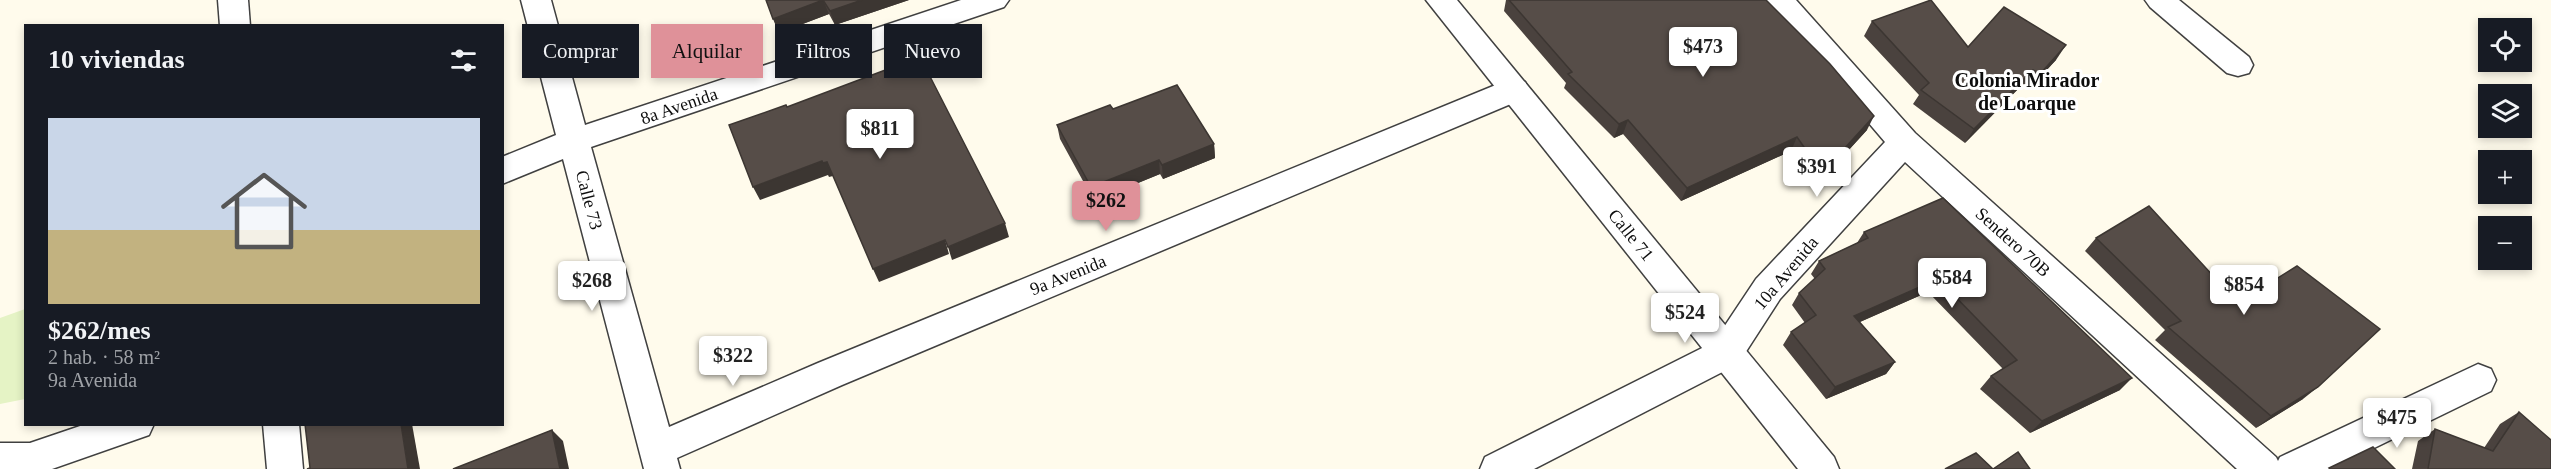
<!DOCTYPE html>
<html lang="es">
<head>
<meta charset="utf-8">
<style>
  :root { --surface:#171b24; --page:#242831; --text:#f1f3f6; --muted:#9ea1a6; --line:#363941; --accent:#df9199 }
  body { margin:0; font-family:"Times New Roman",serif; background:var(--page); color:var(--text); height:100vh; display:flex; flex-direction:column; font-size:22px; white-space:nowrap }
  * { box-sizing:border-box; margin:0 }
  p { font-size:20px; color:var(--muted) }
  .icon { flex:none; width:33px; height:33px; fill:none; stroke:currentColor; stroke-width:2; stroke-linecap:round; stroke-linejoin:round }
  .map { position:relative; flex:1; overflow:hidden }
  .side { position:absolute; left:24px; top:24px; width:480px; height:402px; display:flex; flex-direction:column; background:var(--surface); border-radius:0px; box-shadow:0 3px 9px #0003 }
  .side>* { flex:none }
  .banner { position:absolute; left:522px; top:24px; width:570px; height:54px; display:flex; gap:12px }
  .buttons { position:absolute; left:2478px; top:18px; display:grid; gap:12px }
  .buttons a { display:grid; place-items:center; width:54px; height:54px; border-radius:0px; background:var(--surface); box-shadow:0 3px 9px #0003; font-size:30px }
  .price { position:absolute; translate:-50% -51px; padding:0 14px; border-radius:6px; background:#fff; color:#222; font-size:20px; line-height:39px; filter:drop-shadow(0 2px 3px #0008) }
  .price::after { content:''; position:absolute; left:50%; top:36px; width:18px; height:14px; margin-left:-9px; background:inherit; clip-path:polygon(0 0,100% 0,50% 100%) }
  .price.current { background:var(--accent); color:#111 }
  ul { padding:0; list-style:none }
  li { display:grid; align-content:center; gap:12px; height:318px; padding:0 24px }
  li+li { border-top:2px solid var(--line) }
  li span { display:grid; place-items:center; height:186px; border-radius:0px; color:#555 }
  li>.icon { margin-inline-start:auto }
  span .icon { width:108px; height:108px; fill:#fffc; stroke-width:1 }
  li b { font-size:26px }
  h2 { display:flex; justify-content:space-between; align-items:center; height:72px; padding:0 24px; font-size:26px }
  .chip { padding:0 21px; border-radius:0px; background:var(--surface); box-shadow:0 3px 9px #0003; font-size:21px; line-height:54px }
  .chip.current { background:var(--accent); color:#111 }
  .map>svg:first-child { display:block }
</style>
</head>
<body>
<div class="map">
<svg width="2551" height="469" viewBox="0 0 2551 469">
  <rect width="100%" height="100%" fill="#fffbec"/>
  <!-- pitch -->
  <path fill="#e5f3c5" d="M25 309V399L0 404V318Z"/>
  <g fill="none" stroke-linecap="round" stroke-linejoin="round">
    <!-- minor casing -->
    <g stroke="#404040" stroke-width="3">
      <g id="minor">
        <path d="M218 0H248L250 26H220Z"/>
        <path d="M521 0H551L585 125 961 0H1009L1004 7 591 147 669 427 818 363 1503 82 1514 78 1525 82 1529 90 1525 98 842 385 677 458 680 469H644L563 159 502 184V157L556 135Z"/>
        <path d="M1764 0H1796L1915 133 2276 457 2278 461 2280 457 2478 364 2491 369 2496 380 2491 391 2331 469H2237L1905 162 1780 299 1738 364 1534 469H1480L1485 457 1714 342 1756 279 1885 142Z"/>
        <path d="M2145 0H2179L2249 57 2253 65 2249 73 2238 76 2227 73 2150 7Z"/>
        <path d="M86 424H154L149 435 52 469H0V443H30Z"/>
        <path d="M263 424H299L303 469H267Z"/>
      </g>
    </g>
    <!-- tertiary casing -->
    <g stroke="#404040" stroke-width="3">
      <path id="tertiary" d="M1426 0H1457L1834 457 1839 469H1798Z"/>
    </g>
    <!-- minor -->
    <use href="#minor" fill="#fff" fill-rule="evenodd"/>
    <!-- tertiary -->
    <use href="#tertiary" fill="#fff" fill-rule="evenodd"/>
  </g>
  <!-- wall -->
  <g fill="#4a423e">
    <path d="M766 0H909L835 25 829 14 779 33Z"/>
    <path d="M1506 0H1509L1867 130 1815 187 1791 151 1681 201 1623 134 1614 138 1564 88 1566 83 1504 11Z"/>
    <path d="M1872 21 1968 47 2056 60 2030 88 2023 84 1965 143 1913 104 1919 95 1864 36Z"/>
    <path d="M1113 109 1214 144 1215 158 1163 179 1160 174 1094 201 1060 139 1057 125Z"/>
    <path d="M1864 232 2120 390 2030 433 1980 389 1991 376 2003 369 1928 292 1860 322 1895 362 1886 374 1826 399 1783 345 1791 332 1805 323 1792 305 1799 293 1815 279 1811 274 1819 261 1857 243Z"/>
    <path d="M2096 238 2303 399 2256 428 2155 340 2165 330 2085 251Z"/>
    <path d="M2519 412 2551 469H2412L2418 441 2435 429 2484 448 2500 424Z"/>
  </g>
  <!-- shaded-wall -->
  <g fill="#3c3632">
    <path d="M823 0 829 14 779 33 773 19Z"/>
    <path d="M862 0H909L835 25 830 11Z"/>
    <path d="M2066 45 2056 60 2030 88 2040 74Z"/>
    <path d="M2033 70 2023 84 1965 143 1974 129Z"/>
    <path d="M1874 116 1867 130 1815 187 1822 173Z"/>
    <path d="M1628 120 1623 134 1614 138 1619 124Z"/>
    <path d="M1797 137 1791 151 1681 201 1687 188Z"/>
    <path d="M1214 144 1215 158 1163 179 1162 165Z"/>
    <path d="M1159 160 1160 174 1094 201 1091 187Z"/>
    <path d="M822 161 827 162 833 176 829 177 828 175 760 200 753 187Z"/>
    <path d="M1005 223 1009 237 952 260 948 247Z"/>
    <path d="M945 240 949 254 879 282 873 269Z"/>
    <path d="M1938 279 1928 292 1846 328 1854 316Z"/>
    <path d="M1895 362 1886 374 1826 399 1835 387Z"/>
    <path d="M2132 378 2120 390 2030 433 2042 421Z"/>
    <path d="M2318 387 2303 399 2256 428 2271 416Z"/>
    <path d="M401 424H412L420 469H408Z"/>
    <path d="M552 430 563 441 569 469H560Z"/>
  </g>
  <!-- building -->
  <g fill="#564d48" stroke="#3c3632" stroke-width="1.5">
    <path d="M766 0H823L773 19Z"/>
    <path d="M823 0H862L830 11Z"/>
    <path d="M1509 0H1766L1830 64 1874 116 1822 173 1797 137 1687 188 1628 120 1619 124 1568 74 1572 72Z"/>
    <path d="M1931 0 1968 47 2004 7 2066 45 2040 74 2033 70 1974 129 1921 90 1929 83 1872 21Z"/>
    <path d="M920 57 1005 223 948 247 945 240 873 269 827 162 823 163 822 161 753 187 729 125 786 105 787 107Z"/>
    <path d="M1177 85 1214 144 1162 165 1159 160 1091 187 1057 125 1110 105 1113 109Z"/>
    <path d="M1943 198 2132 378 2042 421 1991 376 2017 360 1938 279 1854 316 1895 362 1835 387 1791 332 1816 315 1799 293 1825 269 1819 261 1868 238 1864 232Z"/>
    <path d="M2149 206 2238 303 2297 266 2380 329 2318 387 2271 416 2168 327 2181 321 2096 238Z"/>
    <path d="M2519 412 2551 440V469H2428L2435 429 2493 451Z"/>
    <path d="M305 424H401L408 469H307L310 468Z"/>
    <path d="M552 430 560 469H453Z"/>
    <path d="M2373 447 2395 469H2330L2329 468Z"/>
    <path d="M2018 452 2030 469H1945L1976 453 1993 469Z"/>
  </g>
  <g text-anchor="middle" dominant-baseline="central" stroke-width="6" stroke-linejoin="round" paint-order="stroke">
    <!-- street labels -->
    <g font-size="18" fill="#0d0d0d" stroke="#fff">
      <text transform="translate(679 106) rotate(-19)">8a Avenida</text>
      <text transform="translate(589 200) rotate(75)">Calle 73</text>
      <text transform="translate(1631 235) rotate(51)">Calle 71</text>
      <text transform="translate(2013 242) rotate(42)">Sendero 70B</text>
      <text transform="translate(1786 273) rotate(-50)">10a Avenida</text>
      <text transform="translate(1068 275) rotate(-22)">9a Avenida</text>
    </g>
    <!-- neighbourhood labels -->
    <g font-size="20" font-weight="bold" fill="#0d0d0d" stroke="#fff">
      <text x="2027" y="80">Colonia Mirador<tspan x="2027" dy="23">de Loarque</tspan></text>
    </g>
  </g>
</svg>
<div class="buttons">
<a><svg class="icon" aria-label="locate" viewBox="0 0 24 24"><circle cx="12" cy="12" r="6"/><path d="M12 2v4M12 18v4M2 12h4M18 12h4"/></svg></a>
<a><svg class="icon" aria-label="layers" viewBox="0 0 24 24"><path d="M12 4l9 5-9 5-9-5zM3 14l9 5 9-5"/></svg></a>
<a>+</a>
<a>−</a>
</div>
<b class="price" style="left:1703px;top:78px">$473</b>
<b class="price" style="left:880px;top:160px">$811</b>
<b class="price" style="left:1817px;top:198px">$391</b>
<b class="price current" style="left:1106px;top:232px">$262</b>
<b class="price" style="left:1952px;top:309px">$584</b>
<b class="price" style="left:592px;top:312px">$268</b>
<b class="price" style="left:2244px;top:316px">$854</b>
<b class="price" style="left:1685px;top:344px">$524</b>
<b class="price" style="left:733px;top:387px">$322</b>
<b class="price" style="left:2397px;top:449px">$475</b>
<div class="banner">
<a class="chip">Comprar</a>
<a class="chip current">Alquilar</a>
<a class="chip">Filtros</a>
<a class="chip">Nuevo</a>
</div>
<section class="side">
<h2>10 viviendas<svg class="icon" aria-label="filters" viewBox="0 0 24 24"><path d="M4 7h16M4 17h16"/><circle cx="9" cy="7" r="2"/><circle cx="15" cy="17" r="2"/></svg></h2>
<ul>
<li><span style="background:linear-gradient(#c9d6e8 60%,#c2b280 0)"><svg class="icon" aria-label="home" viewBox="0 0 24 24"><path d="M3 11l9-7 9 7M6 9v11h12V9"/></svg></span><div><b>$262/mes</b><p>2 hab. · 58 m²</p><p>9a Avenida</p></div></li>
</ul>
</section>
</div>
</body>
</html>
